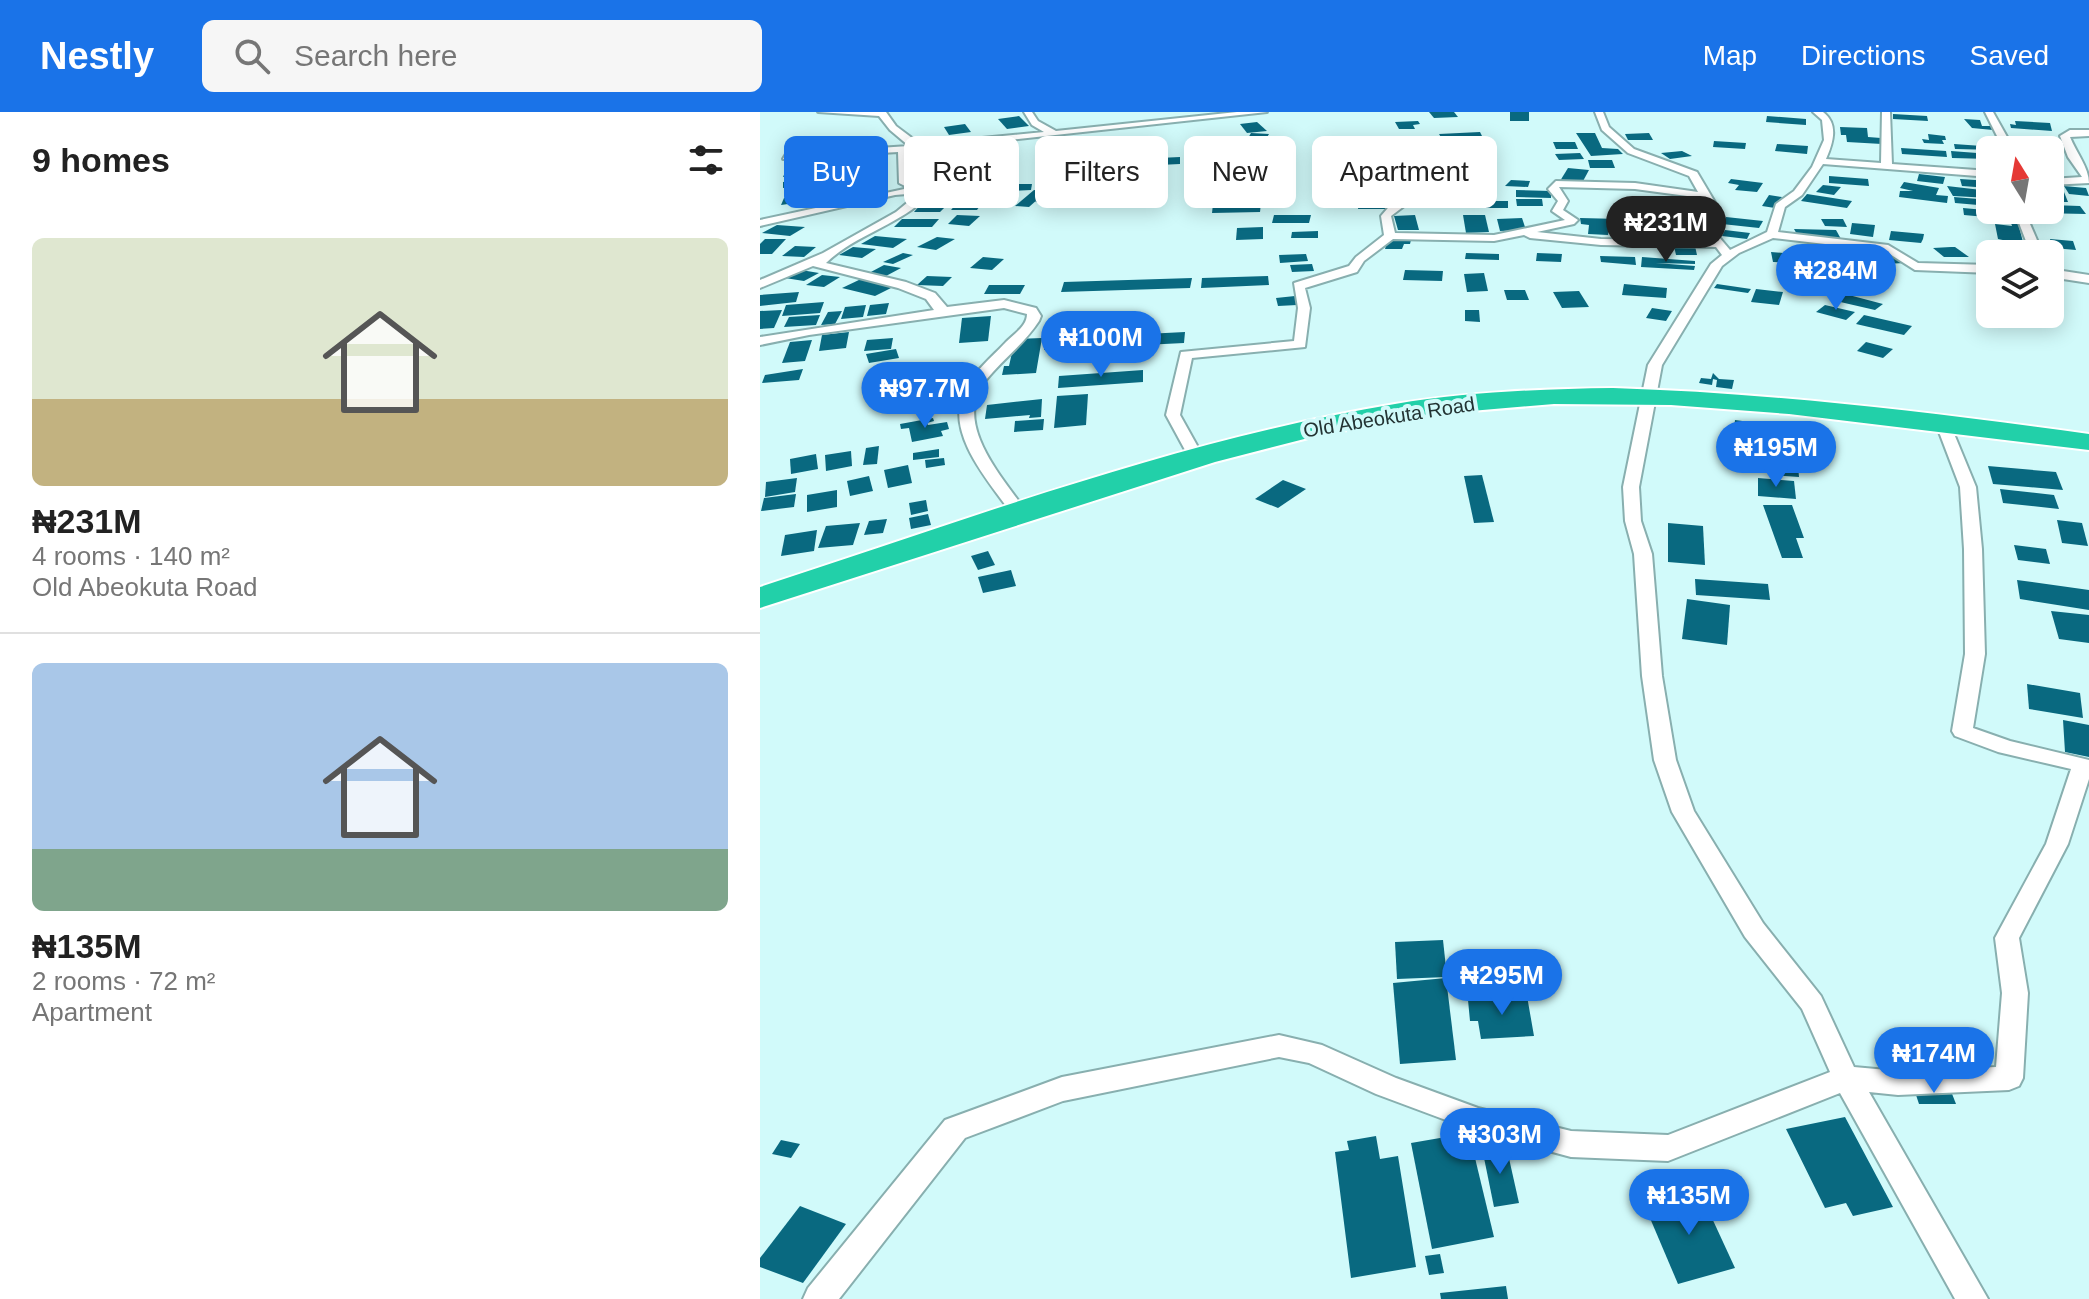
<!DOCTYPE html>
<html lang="en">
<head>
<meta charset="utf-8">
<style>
  :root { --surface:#fff; --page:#f6f6f6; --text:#222; --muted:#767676; --line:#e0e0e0; --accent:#1a73e8 }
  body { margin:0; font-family:Helvetica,sans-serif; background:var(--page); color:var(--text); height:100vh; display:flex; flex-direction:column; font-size:30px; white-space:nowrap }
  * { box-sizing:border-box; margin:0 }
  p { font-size:26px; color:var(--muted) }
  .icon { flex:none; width:44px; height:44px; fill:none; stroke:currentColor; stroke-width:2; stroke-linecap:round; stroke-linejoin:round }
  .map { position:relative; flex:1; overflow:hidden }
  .drawer { display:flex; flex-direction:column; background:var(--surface); width:760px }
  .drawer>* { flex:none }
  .top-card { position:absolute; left:24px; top:24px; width:760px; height:72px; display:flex; gap:16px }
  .needle { width:52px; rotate:349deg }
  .controls { position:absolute; left:1216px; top:24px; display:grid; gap:16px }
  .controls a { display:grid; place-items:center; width:88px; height:88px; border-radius:12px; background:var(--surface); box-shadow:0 4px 20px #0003; font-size:40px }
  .price { position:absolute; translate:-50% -68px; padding:0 18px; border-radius:28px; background:var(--accent); color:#fff; font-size:26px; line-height:52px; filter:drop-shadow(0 2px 4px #0008) }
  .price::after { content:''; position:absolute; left:50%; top:48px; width:24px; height:18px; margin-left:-12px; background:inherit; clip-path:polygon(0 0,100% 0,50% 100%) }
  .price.active { background:#222; color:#fff }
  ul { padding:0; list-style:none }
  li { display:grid; align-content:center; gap:16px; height:424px; padding:0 32px }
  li+li { border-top:2px solid var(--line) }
  li span { display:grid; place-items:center; height:248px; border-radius:12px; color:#555 }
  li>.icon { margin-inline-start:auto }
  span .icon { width:144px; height:144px; fill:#fffc; stroke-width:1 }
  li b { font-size:34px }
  h2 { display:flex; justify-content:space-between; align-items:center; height:96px; padding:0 32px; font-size:34px }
  .chip { padding:0 28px; border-radius:12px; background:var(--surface); box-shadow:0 4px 20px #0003; font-size:28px; line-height:72px }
  .chip.active { background:var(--accent); color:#fff }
  header { display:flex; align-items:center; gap:48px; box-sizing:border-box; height:112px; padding:0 40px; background:var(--accent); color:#fff }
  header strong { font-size:38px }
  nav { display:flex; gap:44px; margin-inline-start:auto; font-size:28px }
  .search { width:560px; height:72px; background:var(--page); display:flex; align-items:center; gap:20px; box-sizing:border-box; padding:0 28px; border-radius:12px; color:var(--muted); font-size:30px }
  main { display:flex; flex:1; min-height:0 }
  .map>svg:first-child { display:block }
</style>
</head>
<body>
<header>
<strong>Nestly</strong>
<div class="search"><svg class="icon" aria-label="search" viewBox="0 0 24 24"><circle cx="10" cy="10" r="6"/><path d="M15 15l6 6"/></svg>Search here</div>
<nav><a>Map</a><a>Directions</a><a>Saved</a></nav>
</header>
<main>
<section class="drawer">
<h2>9 homes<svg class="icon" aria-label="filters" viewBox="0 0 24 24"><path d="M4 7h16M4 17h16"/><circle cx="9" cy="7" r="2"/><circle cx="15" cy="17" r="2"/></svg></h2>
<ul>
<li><span style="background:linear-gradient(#dfe7d0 65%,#c2b280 0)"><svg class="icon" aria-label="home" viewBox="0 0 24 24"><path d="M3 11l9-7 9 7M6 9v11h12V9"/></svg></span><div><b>₦231M</b><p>4 rooms · 140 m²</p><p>Old Abeokuta Road</p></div></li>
<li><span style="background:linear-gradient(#a9c7e8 75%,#7fa58c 0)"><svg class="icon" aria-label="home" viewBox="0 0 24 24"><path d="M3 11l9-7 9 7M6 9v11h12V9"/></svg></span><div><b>₦135M</b><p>2 rooms · 72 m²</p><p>Apartment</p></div></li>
</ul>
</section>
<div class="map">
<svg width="1329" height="1187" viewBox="0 0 1329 1187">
  <rect width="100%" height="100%" fill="#d1fafa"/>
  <!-- building -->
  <g fill="#096980">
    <path d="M669 0H694L698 5 674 6Z"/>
    <rect x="750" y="0" width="19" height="9"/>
    <path d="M1133 2 1167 4 1168 9 1133 7Z"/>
    <path d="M259 4 269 14 247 17 238 7Z"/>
    <path d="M1007 4 1046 7V13L1006 10Z"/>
    <path d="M1204 7 1220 8 1222 14H1232L1233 18 1212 16Z"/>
    <path d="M658 9 660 12 653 13 655 17H639L635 10Z"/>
    <path d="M1255 9 1290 11 1292 19 1251 16 1250 12 1256 13Z"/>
    <path d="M497 10 507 19 487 21 480 12Z"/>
    <path d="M205 12 211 20 189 23 184 15Z"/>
    <path d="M1080 15 1107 16 1108 25 1121 26 1122 32 1087 30 1086 23H1081Z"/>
    <path d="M720 20 723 26 682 27 679 22Z"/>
    <path d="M491 21 509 22 506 27H495L507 29 503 34 484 33Z"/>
    <path d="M816 21H835L842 36 858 37 863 42 831 44Z"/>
    <path d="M889 21 893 28H868L865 22Z"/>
    <path d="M1168 22 1185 24 1186 28H1182L1184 32 1164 31 1162 27 1169 28Z"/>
    <path d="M954 29 986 31 985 37 953 35Z"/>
    <path d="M1265 29 1295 32 1297 37 1266 35Z"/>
    <path d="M793 30H815L818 37H796Z"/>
    <path d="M453 31 476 34 469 39 446 37Z"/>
    <path d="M1017 32 1048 34 1047 42 1015 39Z"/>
    <path d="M1194 32 1236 35 1237 38 1195 37Z"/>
    <path d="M1141 36 1186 39 1187 45 1142 42Z"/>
    <path d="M192 37 195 48 175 50 172 39Z"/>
    <path d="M690 38H721V44L689 43Z"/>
    <path d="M922 39 932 44 910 47 901 41Z"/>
    <path d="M1191 39 1230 42V47L1192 46Z"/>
    <path d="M820 41 824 47 799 48 795 42Z"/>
    <path d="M420 45V52L399 53V46Z"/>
    <path d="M828 48H852L855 56H830Z"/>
    <path d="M355 50H379L376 57H352Z"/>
    <path d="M73 55 74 62 53 64 51 57Z"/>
    <path d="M49 56 47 63 23 65 26 58Z"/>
    <path d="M808 56 829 58 822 71 800 69Z"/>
    <path d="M173 59 175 65 145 69 143 62Z"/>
    <path d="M117 60 116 67 79 70 80 63Z"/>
    <path d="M1159 62 1185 65 1183 72 1157 69Z"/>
    <path d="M1069 64 1108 67 1109 74 1069 71Z"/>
    <path d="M71 65 72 71 23 76V70Z"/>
    <path d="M680 66 700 67 697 75 677 74Z"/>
    <path d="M971 67 1003 71 997 80 975 78 979 73 968 71Z"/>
    <path d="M1200 67 1230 69V76L1202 74Z"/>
    <path d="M751 68 770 69 768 75 745 74Z"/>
    <path d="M1144 70 1179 76 1176 83 1188 84 1187 91 1139 85 1140 79H1153L1140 76Z"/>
    <path d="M252 72H272L271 78 247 79 248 73Z"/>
    <path d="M1063 73 1081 75 1074 83 1056 80Z"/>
    <path d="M1187 74 1230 79V86L1193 84Z"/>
    <path d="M1290 74 1302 75 1308 90H1290Z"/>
    <path d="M1304 74 1326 76 1329 84 1309 82Z"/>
    <path d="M311 77 335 78 328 87H333L327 96H296L303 87H321L304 85Z"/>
    <path d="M274 78 287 79 269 95 255 94Z"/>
    <path d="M756 78 791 79V86L756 85Z"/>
    <path d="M288 80 304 81 292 91 275 90Z"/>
    <path d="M237 81 258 82 243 96H221Z"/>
    <path d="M1047 82 1092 89 1087 96 1041 89Z"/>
    <path d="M169 83H194L188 90H178L189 91 180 100H154Z"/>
    <path d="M1009 83 1022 85 1015 96 1002 94Z"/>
    <path d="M51 84 49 89 21 93 24 86Z"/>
    <rect x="694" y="84" width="23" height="9"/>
    <path d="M1194 85 1230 88V94L1195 91Z"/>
    <path d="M756 87H782L783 94H757Z"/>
    <path d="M599 89H628V97H598Z"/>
    <rect x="726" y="89" width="22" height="7"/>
    <path d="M197 91H222L217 98H191Z"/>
    <path d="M501 91 500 100 452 101 453 92Z"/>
    <path d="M1290 93 1320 94 1326 102 1279 101V98H1290Z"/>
    <path d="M1203 96 1247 100 1248 107 1204 103Z"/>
    <path d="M197 103 220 104 209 114 188 112Z"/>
    <path d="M514 103H551L549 111H512Z"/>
    <path d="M655 103 659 118H638L634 104Z"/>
    <path d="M703 103H725L729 120 706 121Z"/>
    <path d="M900 103 927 106 920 115 893 111Z"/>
    <path d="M966 105 1003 109 999 116 962 112Z"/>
    <path d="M762 106 766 118 740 119 737 107Z"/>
    <path d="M820 106 860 107V114L850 113 848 123 828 122 829 113 821 112Z"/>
    <path d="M142 107H179L172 115H134Z"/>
    <path d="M1061 107H1083L1087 115 1065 114Z"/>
    <path d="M1092 111 1115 113 1113 125 1090 122Z"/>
    <path d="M1251 111H1258L1263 130H1269L1271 134 1238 127 1235 112 1252 114Z"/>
    <path d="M17 113 45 115 30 124 2 121Z"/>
    <path d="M503 115V127L476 128 477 116Z"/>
    <path d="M1034 117 1076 118 1081 127 1039 126Z"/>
    <path d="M965 118 990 121 987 127 962 124Z"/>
    <path d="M558 119V126H531L532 120Z"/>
    <path d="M1131 119 1164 122 1163 127 1161 131 1129 128Z"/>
    <path d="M115 124 147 127 133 136 101 132Z"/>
    <path d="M177 125 195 127 176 138 157 135Z"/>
    <path d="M5 127H26L12 142H0V132Z"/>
    <path d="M628 127 651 128 650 132H644L642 137H625Z"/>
    <path d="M1290 127 1313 129 1316 138 1293 136Z"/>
    <path d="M35 134 56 135 44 145 22 144Z"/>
    <path d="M914 134H935L937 143H916Z"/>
    <path d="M93 135 116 137 102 146 79 143Z"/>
    <path d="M1191 135H1195L1209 145H1184L1173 136Z"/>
    <path d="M1011 140 1056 144 1058 152 1013 150Z"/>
    <path d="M143 141 153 143 133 152 123 150Z"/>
    <path d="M706 141 739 142V148L705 147Z"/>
    <path d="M777 141 802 142 801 150 776 149Z"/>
    <path d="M546 142 548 149 520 151 519 143Z"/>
    <path d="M840 144 875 145 876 153 841 150Z"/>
    <path d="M1059 144H1085L1091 154 1065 153Z"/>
    <path d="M1138 144 1145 151 1123 152 1115 145Z"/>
    <path d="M223 145 244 147 232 158 210 156Z"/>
    <path d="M882 145 935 149V152L896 151 935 154 934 158 881 155Z"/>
    <path d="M552 152 554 159 532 160 530 153Z"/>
    <path d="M124 153 141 156 126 164 109 161Z"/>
    <path d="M41 158 59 161 44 169 25 166Z"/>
    <path d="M645 158 683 159 682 169 643 168Z"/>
    <path d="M724 161 728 179 707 180 704 162Z"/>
    <path d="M62 163 80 165 64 175 46 173Z"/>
    <path d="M167 164 192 165 183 174 157 173Z"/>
    <path d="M508 164 509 173 441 176 442 166Z"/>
    <path d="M432 166 430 176 301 180 304 170Z"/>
    <path d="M101 167 133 175 115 184 82 176Z"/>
    <path d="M864 172 907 176 906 186 862 183Z"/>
    <path d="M957 172 991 177 988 181 954 176Z"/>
    <path d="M229 173H265L260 182H224Z"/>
    <path d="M996 177 1023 180 1019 193 991 190Z"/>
    <path d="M744 178H765L769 188H747Z"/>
    <path d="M819 179 829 195 802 196 793 180Z"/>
    <path d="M39 180 36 190 0 194V183Z"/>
    <path d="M1085 182 1123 192 1115 198 1076 189Z"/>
    <path d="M535 184 537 193 518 194 516 186Z"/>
    <path d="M64 190 60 201 22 204 26 193Z"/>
    <path d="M129 191 126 202 107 204 110 193Z"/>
    <path d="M106 193 103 205 81 207 85 195Z"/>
    <path d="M1065 193 1095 200 1086 208 1056 200Z"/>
    <path d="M892 196 912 199 906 209 886 206Z"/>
    <path d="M22 198 14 216 0 217V199Z"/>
    <path d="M705 198H719L720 210 705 209Z"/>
    <path d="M82 199 75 212 61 213 68 200Z"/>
    <path d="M1247 202H1270L1275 210 1251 209Z"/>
    <path d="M60 203 56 213 24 215 29 205Z"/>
    <path d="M1104 203 1152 214 1144 223 1096 212Z"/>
    <path d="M231 204 228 229 199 231 202 206Z"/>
    <path d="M89 220 86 236 59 239 62 223Z"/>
    <path d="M425 220 424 231 284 238 287 227Z"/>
    <path d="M133 226 131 237 104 239 107 228Z"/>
    <path d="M282 226 276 261 242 263 244 254H249L255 227Z"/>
    <path d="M52 228 45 249 22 251 30 230Z"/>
    <path d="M1106 230 1133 237 1123 246 1097 239Z"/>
    <path d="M136 237 139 246 109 251 106 242Z"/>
    <path d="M43 257 39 268 2 271 5 263Z"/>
    <path d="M383 258V270L298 276 299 264Z"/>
    <path d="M953 261 959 267 974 268 972 277 956 275 957 268 953 267 952 273 939 271 941 266 951 267Z"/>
    <path d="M328 282 326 313 294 316 297 284Z"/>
    <path d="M282 287 281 305 269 306 270 303 225 307 227 293Z"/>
    <path d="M173 306 174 309 167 311 168 313 187 310 189 317 181 319 183 324 152 330 149 316 141 317 140 312Z"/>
    <path d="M284 307 283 318 254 320 255 309Z"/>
    <path d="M975 308 997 311 996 331 973 326Z"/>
    <path d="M1041 313H1062L1066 321H1046Z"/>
    <path d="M119 334 117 352 103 353 106 336Z"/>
    <path d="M179 337V345L153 348V341Z"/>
    <path d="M91 339 92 354 66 359 65 343Z"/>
    <path d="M56 342 58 357 31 362 30 347Z"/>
    <path d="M184 346 185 353 166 356 165 348Z"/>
    <path d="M1012 352 1038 354 1039 365 1012 363Z"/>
    <path d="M148 353 152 371 128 376 124 358Z"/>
    <path d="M1228 354 1296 360 1303 378 1233 372Z"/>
    <path d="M722 363 734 410 714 411 704 364Z"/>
    <path d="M109 364 113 379 90 384 87 369Z"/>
    <path d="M37 366 35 380 5 385 6 370Z"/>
    <path d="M998 366 1034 369 1036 387 998 384Z"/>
    <path d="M523 368 546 377 518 396 495 387Z"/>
    <path d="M1240 377 1294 383 1299 397 1243 391Z"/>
    <path d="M77 378V395L47 400V383Z"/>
    <path d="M36 382 34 395 1 399 4 386Z"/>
    <path d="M166 388 168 399 151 403 149 391Z"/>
    <path d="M1003 393H1032L1044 426H1036L1043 446H1022Z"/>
    <path d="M168 402 171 413 151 417 149 406Z"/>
    <path d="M127 407 123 421 104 423 109 409Z"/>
    <path d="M1297 408 1322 411 1328 434 1302 431Z"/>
    <path d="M100 411 93 433 58 436 66 414Z"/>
    <path d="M908 411 943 414 945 453 908 450Z"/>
    <path d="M57 418 54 439 21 444 25 423Z"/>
    <path d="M1254 433 1286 437 1290 452 1258 448Z"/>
    <path d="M228 439 235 453 218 458 211 444Z"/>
    <path d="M251 458 256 474 223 481 218 465Z"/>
    <path d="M935 467 1008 472 1010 488 936 483Z"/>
    <path d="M1257 468 1329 478V498L1260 487Z"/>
    <path d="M927 487 970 493 967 533 922 527Z"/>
    <path d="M1291 499 1329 503V531L1299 527Z"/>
    <path d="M1267 572 1320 581 1323 606 1269 597Z"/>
    <path d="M1303 608 1329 613V645L1305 640Z"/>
    <path d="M683 828 687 865 637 867 635 830Z"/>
    <path d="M686 866 696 948 640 952 633 871Z"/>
    <path d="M767 884 774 924 721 927 718 909H710L708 888Z"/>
    <path d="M1153 974H1189L1196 992H1159Z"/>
    <path d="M1085 1005 1133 1095 1093 1104 1086 1091 1065 1096 1026 1017Z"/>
    <path d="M709 1021 734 1125 672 1137 651 1031Z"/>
    <path d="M616 1024 620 1047 638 1044 656 1155 591 1166 575 1040 589 1038 587 1029Z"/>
    <path d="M21 1028 40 1032 31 1046 12 1042Z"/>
    <path d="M746 1033 759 1091 734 1095 722 1036Z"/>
    <path d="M939 1078 975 1156 918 1172 884 1092Z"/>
    <path d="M40 1094 86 1112 43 1171 0 1155V1146Z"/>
    <path d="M680 1142 684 1161 669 1163 665 1144Z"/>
    <path d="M746 1174 748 1187H681L680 1181Z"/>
  </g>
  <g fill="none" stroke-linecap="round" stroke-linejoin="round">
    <!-- street casing -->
    <g stroke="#88afaf" stroke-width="4">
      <g id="street">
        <path d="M58 0H126L136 14 160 32 284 20 272 13 264 0H272L278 9 296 19 477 0H507L148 39 149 69 169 75 168 84C138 114 96 122 66 151L146 170 175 181 187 195 244 188 276 196 281 204 279 209C265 231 242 248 226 268 191 310 242 365 266 399L264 402H252C230 371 186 323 203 282 211 262 232 245 246 230 255 221 267 214 267 202L244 196 49 223 0 233V225L174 198 166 187 138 176 53 154 0 176V168L63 141 136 100 159 81 135 83 0 114V108L149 76 139 71 138 40 23 47 26 42 149 34 130 18 119 4Z"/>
        <path d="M835 0H843L849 15 874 37 937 60 956 92 953 118 970 138 1007 120 1016 92 1034 79 1052 55 1064 28 1062 8 1053 0H1063C1079 12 1073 31 1066 47L1121 51 1122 0H1130L1132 52 1230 59V65L1063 52 1042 83 1025 95 1018 120 1128 133 1158 151 1230 153V161L1155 158 1125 139 1013 126 979 141 962 154 902 253 879 375 881 409 892 442 902 564 916 648 934 699 1003 811 1061 884 1094 955 1138 959 1236 955 1242 881 1235 826 1286 732 1311 657 1238 640 1195 624 1192 619 1205 542 1204 437 1200 375 1176 312 1183 308 1190 312 1216 375 1222 437 1225 542 1213 616 1250 629 1329 648V667L1308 732 1259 826 1268 881 1263 966 1259 974 1249 978 1138 983 1109 980 1228 1187H1195L1080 981 908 1049 811 1045 718 1020 616 982 549 951 519 945 303 989 205 1026 79 1187H43L48 1176 185 1008 302 965 519 923 562 933 636 966 718 996 811 1019 908 1023 1070 960 1042 897 985 825 912 700 894 648 882 564 874 442 865 409 863 375 888 253 951 152 962 143 956 135 841 133 770 126 764 123 734 129 633 127 604 149 597 160 545 176 550 196 545 235 432 246 420 303 444 346 441 349H431L406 303 421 240 534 229 538 196 534 171 589 154 596 145 624 123 621 104 633 90 658 75 661 57 670 59 668 76 631 104 635 121 734 123 805 108 792 99 798 89 788 77 796 69 875 71 938 80 929 64 868 41 842 18ZM799 75 875 77 942 86 946 92 941 118 950 128 841 127 777 120 814 112 818 108 803 98 808 89Z"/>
        <path d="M1225 0H1233L1251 32V38H1241V32Z"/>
        <path d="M1310 18H1329V24L1310 25C1316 40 1329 56 1329 71L1290 73V67L1322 65 1308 45 1300 24Z"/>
        <path d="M1254 98H1264L1283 142H1271Z"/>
        <path d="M1290 157 1329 163V171L1290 165Z"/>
      </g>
    </g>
    <!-- highway casing -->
    <g stroke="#fff" stroke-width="4">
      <path id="highway" d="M853 276C1012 281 1171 300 1329 322V338L1029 302 911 293 794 292 676 302 560 323 455 350 0 496V475C206 408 421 327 635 292 707 280 780 277 853 276Z"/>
    </g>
    <!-- street -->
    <use href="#street" fill="#fff" fill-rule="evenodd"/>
    <!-- highway -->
    <use href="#highway" fill="#22d0a9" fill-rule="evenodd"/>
  </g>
  <g text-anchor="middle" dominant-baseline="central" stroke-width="8" stroke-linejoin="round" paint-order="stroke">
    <!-- far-street labels -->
    <g font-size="20" fill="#233333" stroke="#d1fafa">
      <text transform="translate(629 305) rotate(-9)">Old Abeokuta Road</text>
    </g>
  </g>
</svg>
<div class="controls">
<a><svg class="needle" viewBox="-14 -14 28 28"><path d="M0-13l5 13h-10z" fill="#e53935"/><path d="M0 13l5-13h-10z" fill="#767676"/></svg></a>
<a><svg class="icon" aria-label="layers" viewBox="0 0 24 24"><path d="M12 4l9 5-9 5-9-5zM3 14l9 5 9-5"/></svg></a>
</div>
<b class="price active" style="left:906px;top:152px">₦231M</b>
<b class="price" style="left:1076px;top:200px">₦284M</b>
<b class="price" style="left:341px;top:267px">₦100M</b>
<b class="price" style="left:165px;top:318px">₦97.7M</b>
<b class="price" style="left:1016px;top:377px">₦195M</b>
<b class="price" style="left:742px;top:905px">₦295M</b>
<b class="price" style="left:1174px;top:983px">₦174M</b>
<b class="price" style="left:740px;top:1064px">₦303M</b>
<b class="price" style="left:929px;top:1125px">₦135M</b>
<div class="top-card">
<a class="chip active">Buy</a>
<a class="chip">Rent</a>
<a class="chip">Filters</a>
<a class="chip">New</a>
<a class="chip">Apartment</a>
</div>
</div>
</main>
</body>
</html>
